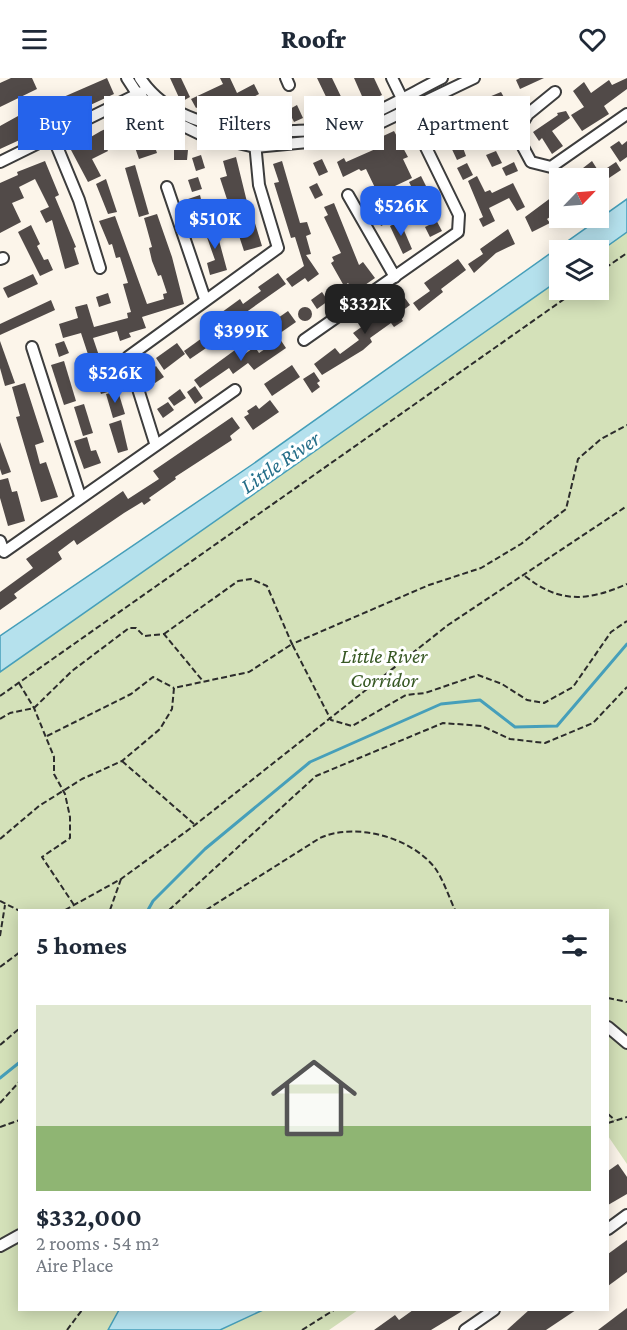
<!DOCTYPE html>
<html lang="en">
<head>
<meta charset="utf-8">
<style>
  :root { --surface:#fff; --page:#f2f2f3; --text:#1f2937; --muted:#747a83; --accent:#2563eb }
  body { margin:0; font-family:"Crimson Pro",serif; background:var(--page); color:var(--text); height:100vh; display:flex; flex-direction:column; font-size:22px; white-space:nowrap }
  * { box-sizing:border-box; margin:0 }
  p { font-size:20px; color:var(--muted) }
  .icon { flex:none; width:33px; height:33px; fill:none; stroke:currentColor; stroke-width:2; stroke-linecap:round; stroke-linejoin:round }
  .map { position:relative; flex:1; overflow:hidden }
  .panel { position:absolute; left:18px; top:831px; width:591px; height:402px; display:flex; flex-direction:column; background:var(--surface); border-radius:0px; box-shadow:0 3px 15px #0003 }
  .panel>* { flex:none }
  .hud { position:absolute; left:18px; top:18px; width:591px; height:54px; display:flex; gap:12px }
  .needle { width:39px; rotate:65deg }
  .fabs { position:absolute; left:549px; top:90px; display:grid; gap:12px }
  .fabs a { display:grid; place-items:center; width:60px; height:60px; border-radius:0px; background:var(--surface); box-shadow:0 3px 15px #0003; font-size:30px }
  .price { position:absolute; translate:-50% -51px; padding:0 14px; border-radius:12px; background:var(--accent); color:#fff; font-size:20px; line-height:39px; filter:drop-shadow(0 2px 3px #0008) }
  .price::after { content:''; position:absolute; left:50%; top:36px; width:18px; height:14px; margin-left:-9px; background:inherit; clip-path:polygon(0 0,100% 0,50% 100%) }
  .price.selected { background:#222; color:#fff }
  ul { padding:0; list-style:none }
  li { display:grid; align-content:center; gap:12px; height:318px; padding:0 18px }
  li span { display:grid; place-items:center; height:186px; border-radius:0px; color:#555 }
  li>.icon { margin-inline-start:auto }
  span .icon { width:108px; height:108px; fill:#fffc; stroke-width:1 }
  li b { font-size:26px }
  h2 { display:flex; justify-content:space-between; align-items:center; height:72px; padding:0 18px; font-size:26px }
  .pill { padding:0 21px; border-radius:0px; background:var(--surface); box-shadow:0 3px 15px #0003; font-size:21px; line-height:54px }
  .pill.selected { background:var(--accent); color:#fff }
  header { display:flex; justify-content:space-between; align-items:center; height:78px; padding:0 18px; background:var(--surface); font-size:27px; font-weight:800 }
  .map>svg:first-child { display:block }
</style>
</head>
<body>
<header><svg class="icon" aria-label="menu" viewBox="0 0 24 24"><path d="M4 6h16M4 12h16M4 18h16"/></svg>Roofr<svg class="icon" aria-label="heart" viewBox="0 0 24 24"><path d="M12 20l-8-8c-3-5 5-10 8-4 3-6 11-1 8 4z"/></svg></header>
<div class="map">
<svg width="627" height="1252" viewBox="0 0 627 1252">
  <rect width="100%" height="100%" fill="#fcf5ea"/>
  <!-- green -->
  <path fill="#d4e1b9" fill-rule="evenodd" d="M627 121V1086L608 1058V832H20V1232H358L329 1252H0V558L253 386ZM560 172H598V212H560Z"/>
  <!-- water -->
  <g fill="#b5e1ed" stroke="#469fba" stroke-width="1.5">
    <path d="M627 121V154L599 174 560 172 559 202 0 594V558L253 386Z"/>
    <path d="M119 1232H263L220 1252H108Z"/>
  </g>
  <g fill="none" stroke-linecap="round" stroke-linejoin="round">
    <!-- stream -->
    <g stroke="#469fba" stroke-width="3">
      <path d="M148 832 153 823 205 771 310 684 441 626 480 622 515 649 557 648 627 566"/>
      <path d="M0 1000 20 984"/>
    </g>
  </g>
  <!-- building -->
  <g fill="#514a48">
    <path d="M11 0H32L37 11 0 29V5Z"/>
    <path d="M107 0 114 16 86 29 81 20 50 36 45 27Z"/>
    <path d="M170 0H181L190 19 181 24Z"/>
    <path d="M220 0H230L237 15 254 6 259 16 246 23 251 33 239 39 231 21 213 29 211 23 196 30 191 21 223 6Z"/>
    <path d="M317 0H332L347 31 329 39 324 29 330 27Z"/>
    <path d="M354 0H374L382 17 365 25Z"/>
    <path d="M520 0H544L520 11 516 2Z"/>
    <path d="M627 0V11L604 28 609 36 582 53 571 37 584 29 573 13 584 4 591 15 609 2 612 7Z"/>
    <path d="M501 14 506 23 478 39 472 26Z"/>
    <path d="M297 27 303 40 294 44 288 32Z"/>
    <path d="M275 28 281 40 272 44 266 32Z"/>
    <path d="M27 33 33 40 44 35 50 48 0 71V48Z"/>
    <path d="M442 33 449 47 472 36 482 58 462 67 466 78 457 82 449 65 441 69 437 60 440 59 430 39Z"/>
    <path d="M566 33 570 40 552 53 563 68 552 76 542 60 539 63 533 54 558 37 557 35Z"/>
    <path d="M125 42 129 50 146 42 157 75 139 81 132 61 124 65 121 59 105 67 108 73 92 81 101 98 88 104 71 72 90 62 89 60 101 53Z"/>
    <path d="M394 53 408 79 403 81 412 100 378 116 366 91 361 93 359 91 343 99 337 84 344 80 346 84 380 69 381 59Z"/>
    <path d="M496 54 502 66 492 71 486 59Z"/>
    <path d="M619 63 622 67 627 63V79L620 84 610 69Z"/>
    <path d="M174 72H188L187 82H174Z"/>
    <path d="M496 73 502 85 492 89 486 77Z"/>
    <path d="M201 77 205 90 196 93 192 80Z"/>
    <path d="M236 79 247 124 239 127 245 145 254 142 262 168 244 173 220 100 227 98 223 83Z"/>
    <path d="M322 81 328 94 319 98 313 85Z"/>
    <path d="M45 83 59 117 55 119 76 169 74 170 79 186 65 191 52 142 46 145 40 133 49 129 35 101 19 109 24 120 12 125 21 144 0 155V105L18 97 17 94Z"/>
    <path d="M282 83 300 145 307 144 311 156 306 158 311 176 306 177 319 196 308 204 305 200 292 209 286 201 304 188 295 159 291 160 274 105 279 104 273 86Z"/>
    <path d="M592 83 599 94 590 100H576L585 94 583 90Z"/>
    <path d="M514 84 518 93 506 98 502 90Z"/>
    <path d="M616 84 621 92 609 100 604 92Z"/>
    <path d="M467 85 473 97 463 102 457 90Z"/>
    <path d="M135 87 149 136 139 139 125 90Z"/>
    <path d="M421 98 426 108 414 114 409 104Z"/>
    <path d="M477 98 485 114 490 112 492 115 513 105 525 129 517 133 509 120 489 130 495 143 483 149 479 141 483 139 468 103Z"/>
    <path d="M198 99 202 111 192 114 188 102Z"/>
    <path d="M106 101 117 134 108 136 96 106Z"/>
    <path d="M317 105 323 117 315 121 309 109Z"/>
    <path d="M560 113V132L547 141 550 145 532 154 525 139Z"/>
    <path d="M417 115 423 128 414 132 408 120Z"/>
    <path d="M385 116 391 129 382 133 376 120Z"/>
    <path d="M200 117 206 142 193 146 188 121Z"/>
    <path d="M334 125 359 187 363 184 375 200 355 214 348 205 344 208 331 185 334 183 332 179 341 175 324 139 328 137 324 129Z"/>
    <path d="M434 125 438 133 433 136 442 153 430 159 425 149 429 147 422 130Z"/>
    <path d="M389 133 393 142 381 148 377 138Z"/>
    <path d="M157 136 172 179 184 226 142 239 146 250 129 255 131 259 120 263 117 253 93 260 111 313 101 316 81 255 63 260 59 246 78 240 75 229 87 226 94 249 128 240 127 235 131 234 123 206 128 205 120 179 116 180 112 166 109 167 99 143 115 138 147 226 164 221 163 216 167 215 161 197 158 198 152 183 149 170 152 169 144 140Z"/>
    <path d="M400 143 412 171 403 176 390 148Z"/>
    <path d="M214 144 227 192 210 197 207 185 215 182 203 148Z"/>
    <path d="M31 147 40 166 37 168 44 182 48 181 53 192 40 198 18 154Z"/>
    <path d="M508 151 515 166 496 175 474 195 468 186 483 176 480 171Z"/>
    <path d="M458 181 466 192 441 211 443 214 419 233 413 225 430 213 424 205Z"/>
    <path d="M278 195 286 206 215 256 207 245 240 221 243 226 261 213 258 209Z"/>
    <path d="M33 196 38 206 8 220 3 210Z"/>
    <path d="M322 214 328 223 317 231 311 222Z"/>
    <path d="M108 215 111 225 99 229 96 219Z"/>
    <path d="M402 216 410 227 398 236 403 243 394 249 391 245 370 260 372 264 363 272 322 297 314 286 335 270 340 276 359 262 353 255 367 245 365 243 395 225 393 222Z"/>
    <path d="M51 222 55 232 0 257V246Z"/>
    <circle cx="305" cy="236" r="7"/>
    <path d="M288 233 296 244 273 260 265 249Z"/>
    <path d="M209 255 215 264 190 281 184 273Z"/>
    <path d="M280 261 286 270 254 292 248 285 233 296 229 290 200 310 194 302 235 272 240 279 255 269 259 275Z"/>
    <path d="M0 263 15 305 5 308 0 290Z"/>
    <path d="M64 263 69 275 59 279 55 266Z"/>
    <path d="M177 265 185 276 164 292 156 280Z"/>
    <path d="M64 283 76 323 64 327 51 287Z"/>
    <path d="M292 287 300 299 272 318 264 306Z"/>
    <path d="M156 288 164 299 155 305 148 294Z"/>
    <path d="M314 294 320 303 317 305 320 309 312 315 303 301Z"/>
    <path d="M25 305 44 364 35 367 40 386 46 384 58 419 41 424 16 339 20 338 12 309Z"/>
    <path d="M195 308 203 320 195 326 187 314Z"/>
    <path d="M180 311 186 320 174 328 168 320Z"/>
    <path d="M118 313 125 336 113 340 106 316Z"/>
    <path d="M270 322 279 334 253 352 244 339 249 336 247 333 256 327 259 331Z"/>
    <path d="M168 324 174 332 163 340 157 331Z"/>
    <path d="M84 326 93 355 83 358 74 329Z"/>
    <path d="M232 339 240 350 230 358 232 362 175 399 176 401 149 420 151 422 144 427 142 424 124 435 77 467 74 462 58 474 62 481 14 516 17 520 0 532V514L33 490 26 481 123 413 128 421 159 401 153 393Z"/>
    <path d="M121 342 128 372 118 375 109 346Z"/>
    <path d="M87 359 91 373 96 372 101 385 84 391 74 363Z"/>
    <path d="M0 364 11 394 2 397 0 391Z"/>
    <path d="M8 400 12 414 17 413 25 443 8 448 0 420V402Z"/>
    <path d="M618 1086 627 1099V1116L608 1127V1093Z"/>
    <path d="M627 1162V1194L608 1208V1176Z"/>
    <path d="M627 1230V1252H598Z"/>
    <path d="M413 1232H464L431 1252H374L395 1237 399 1242Z"/>
    <path d="M529 1232H576L546 1252H507Z"/>
  </g>
  <g fill="none" stroke-linecap="round" stroke-linejoin="round">
    <!-- minor casing -->
    <g stroke="#3d3d3d" stroke-width="14">
      <g id="minor">
        <path d="M127 0 138 17 169 41 200 56 255 69 329 62 355 57 474 0"/>
        <path d="M140 0C172 49 240 55 293 53 305 52 318 53 330 51 366 43 408 17 442 0"/>
        <path d="M286 0 289 7"/>
        <path d="M555 14 528 36 516 56 531 84 551 89 627 36"/>
        <path d="M53 59 79 122 100 190"/>
        <path d="M0 84 142 14"/>
        <path d="M167 109 205 221"/>
        <path d="M348 117 395 199"/>
        <path d="M0 181 3 180"/>
        <path d="M304 262 458 154 459 137 392 0"/>
        <path d="M32 269 80 418"/>
        <path d="M155 365 128 279 278 170 259 107 254 54"/>
        <path d="M0 463 4 474 235 312"/>
        <path d="M608 949 627 965"/>
        <path d="M608 1151 627 1137"/>
        <path d="M0 1168 20 1157"/>
        <path d="M465 1252 494 1232"/>
      </g>
    </g>
    <!-- path -->
    <g stroke="#2c2c2c" stroke-width="2" stroke-dasharray="6 3" stroke-linecap="butt">
      <path d="M598 195 627 175"/>
      <path d="M525 498C560 526 588 523 627 506"/>
      <path d="M164 556 238 503 251 501 267 508 292 566 429 507 481 490 521 466 566 431 578 381 601 361 627 347"/>
      <path d="M19 605 34 630 54 679V696L65 716 70 739V760L42 779 74 827"/>
      <path d="M0 618 577 212"/>
      <path d="M0 641 10 635 34 630 72 593 129 550H136L144 558 164 556 202 602"/>
      <path d="M47 658 131 616 153 599 174 610"/>
      <path d="M122 683 194 746"/>
      <path d="M0 761 39 728 82 701 122 683 147 662 160 651 172 631 174 610 249 594 292 566 331 642 352 648 406 617 425 615 478 597 502 606 527 622 544 625 573 609 611 554 627 543"/>
      <path d="M0 823 20 833"/>
      <path d="M65 832 121 801 195 747 448 547 627 428"/>
      <path d="M110 832 121 801"/>
      <path d="M169 832 316 698 443 645 482 648 510 661 545 665 593 645 627 609"/>
      <path d="M206 832 320 760C355 744 411 759 435 790 443 801 449 819 455 832"/>
      <path d="M0 858 5 827"/>
      <path d="M0 889 20 874"/>
      <path d="M608 920 627 924"/>
      <path d="M0 967 20 950"/>
      <path d="M0 1025 20 1003"/>
      <path d="M608 1036 615 1042"/>
      <path d="M608 1045 627 1039"/>
      <path d="M0 1049 20 1042"/>
      <path d="M67 1252 82 1232"/>
      <path d="M302 1252 334 1232"/>
    </g>
    <!-- minor -->
    <use href="#minor" stroke="#fff" stroke-width="10"/>
  </g>
  <g text-anchor="middle" dominant-baseline="central" stroke-width="6" stroke-linejoin="round" paint-order="stroke">
    <!-- park labels -->
    <g font-size="21" font-style="italic" fill="#375824" stroke="#fff">
      <text x="384" y="578">Little River<tspan x="384" dy="24">Corridor</tspan></text>
    </g>
    <!-- water labels -->
    <g font-size="22" font-style="italic" fill="#256e89" stroke="#fff">
      <text transform="translate(280 384) rotate(-35)">Little River</text>
    </g>
  </g>
</svg>
<div class="fabs">
<a><svg class="needle" viewBox="-14 -14 28 28"><path d="M0-13l5 13h-10z" fill="#e53935"/><path d="M0 13l5-13h-10z" fill="#747a83"/></svg></a>
<a><svg class="icon" aria-label="layers" viewBox="0 0 24 24"><path d="M12 4l9 5-9 5-9-5zM3 14l9 5 9-5"/></svg></a>
</div>
<b class="price" style="left:401px;top:159px">$526K</b>
<b class="price" style="left:215px;top:172px">$510K</b>
<b class="price selected" style="left:365px;top:257px">$332K</b>
<b class="price" style="left:241px;top:284px">$399K</b>
<b class="price" style="left:115px;top:326px">$526K</b>
<div class="hud">
<a class="pill selected">Buy</a>
<a class="pill">Rent</a>
<a class="pill">Filters</a>
<a class="pill">New</a>
<a class="pill">Apartment</a>
</div>
<section class="panel">
<h2>5 homes<svg class="icon" aria-label="filters" viewBox="0 0 24 24"><path d="M4 7h16M4 17h16"/><circle cx="9" cy="7" r="2"/><circle cx="15" cy="17" r="2"/></svg></h2>
<ul>
<li><span style="background:linear-gradient(#dfe7d0 65%,#8fb573 0)"><svg class="icon" aria-label="home" viewBox="0 0 24 24"><path d="M3 11l9-7 9 7M6 9v11h12V9"/></svg></span><div><b>$332,000</b><p>2 rooms · 54 m²</p><p>Aire Place</p></div></li>
</ul>
</section>
</div>
</body>
</html>
